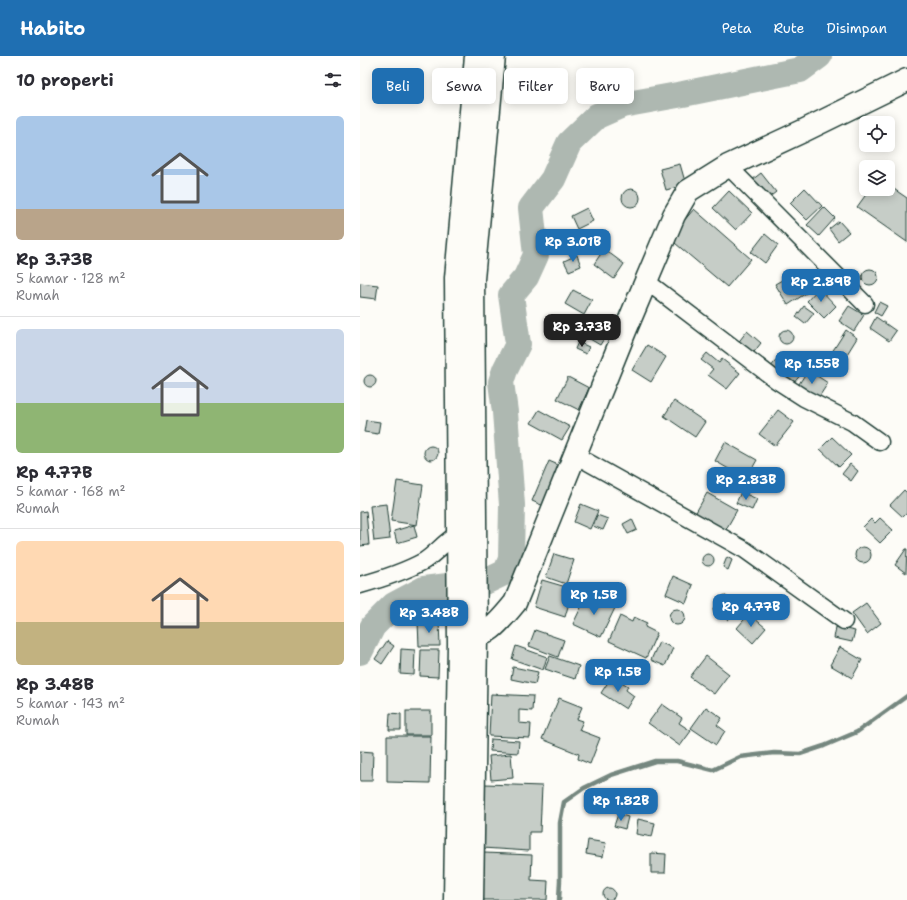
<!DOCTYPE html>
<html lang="id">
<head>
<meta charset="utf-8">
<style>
  :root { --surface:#fff; --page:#f2f2f3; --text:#2b2b33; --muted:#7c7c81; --line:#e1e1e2; --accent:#1f6fb2 }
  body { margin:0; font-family:"Shantell Sans",sans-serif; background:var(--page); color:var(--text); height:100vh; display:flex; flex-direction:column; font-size:15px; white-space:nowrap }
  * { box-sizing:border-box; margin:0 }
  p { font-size:13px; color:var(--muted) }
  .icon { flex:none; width:22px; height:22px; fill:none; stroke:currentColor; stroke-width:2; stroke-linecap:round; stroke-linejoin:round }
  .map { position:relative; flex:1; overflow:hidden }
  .side { display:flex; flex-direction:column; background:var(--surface); width:360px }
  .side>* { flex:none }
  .guide { position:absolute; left:12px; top:12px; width:380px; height:36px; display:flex; gap:8px }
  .tools { position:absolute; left:499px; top:60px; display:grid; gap:8px }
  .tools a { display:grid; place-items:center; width:36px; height:36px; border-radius:6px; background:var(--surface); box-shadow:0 2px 10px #0003; font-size:20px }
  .price { position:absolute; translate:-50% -34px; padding:0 9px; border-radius:8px; background:var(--accent); color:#fff; font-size:13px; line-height:26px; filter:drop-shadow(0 1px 2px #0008) }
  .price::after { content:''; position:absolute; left:50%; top:24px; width:12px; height:9px; margin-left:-6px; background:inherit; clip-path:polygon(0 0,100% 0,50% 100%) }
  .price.active { background:#222; color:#fff }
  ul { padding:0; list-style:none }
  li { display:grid; align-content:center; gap:8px; height:212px; padding:0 16px }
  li+li { border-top:1px solid var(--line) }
  li span { display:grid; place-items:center; height:124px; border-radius:6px; color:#555 }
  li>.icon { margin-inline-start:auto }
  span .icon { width:72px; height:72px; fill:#fffc; stroke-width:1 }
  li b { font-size:17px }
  h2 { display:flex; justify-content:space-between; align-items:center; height:48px; padding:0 16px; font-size:17px }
  .chip { padding:0 14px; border-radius:6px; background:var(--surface); box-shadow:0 2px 10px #0003; font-size:14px; line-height:36px }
  .chip.active { background:var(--accent); color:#fff }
  header { display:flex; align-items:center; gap:24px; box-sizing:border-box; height:56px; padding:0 20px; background:var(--accent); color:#fff }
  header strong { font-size:19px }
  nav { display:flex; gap:22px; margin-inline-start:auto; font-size:14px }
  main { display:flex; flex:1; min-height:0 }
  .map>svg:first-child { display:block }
</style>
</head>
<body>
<header>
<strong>Habito</strong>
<nav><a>Peta</a><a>Rute</a><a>Disimpan</a></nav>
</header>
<main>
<section class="side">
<h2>10 properti<svg class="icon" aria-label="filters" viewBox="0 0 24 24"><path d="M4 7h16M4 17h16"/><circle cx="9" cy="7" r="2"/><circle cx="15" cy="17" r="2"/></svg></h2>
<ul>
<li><span style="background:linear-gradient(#a9c7e8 75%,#b9a48a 0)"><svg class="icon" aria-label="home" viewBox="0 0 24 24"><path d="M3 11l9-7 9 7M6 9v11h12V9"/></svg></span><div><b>Rp 3.73B</b><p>5 kamar · 128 m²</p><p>Rumah</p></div></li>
<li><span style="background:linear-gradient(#c9d6e8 60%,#8fb573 0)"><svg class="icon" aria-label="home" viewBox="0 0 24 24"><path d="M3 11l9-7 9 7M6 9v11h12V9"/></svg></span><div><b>Rp 4.77B</b><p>5 kamar · 168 m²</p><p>Rumah</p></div></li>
<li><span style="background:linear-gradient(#ffd9b3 65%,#c2b280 0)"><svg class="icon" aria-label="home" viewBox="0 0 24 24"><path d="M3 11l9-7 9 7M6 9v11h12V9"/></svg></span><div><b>Rp 3.48B</b><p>5 kamar · 143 m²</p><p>Rumah</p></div></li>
</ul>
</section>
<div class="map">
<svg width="547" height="844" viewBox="0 0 547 844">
  <rect width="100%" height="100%" fill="#fdfcf7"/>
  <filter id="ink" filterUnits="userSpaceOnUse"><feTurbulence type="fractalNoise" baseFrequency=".025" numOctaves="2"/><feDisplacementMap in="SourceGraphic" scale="8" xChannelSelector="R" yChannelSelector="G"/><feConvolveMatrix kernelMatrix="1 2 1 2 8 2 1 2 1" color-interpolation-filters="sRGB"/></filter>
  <g filter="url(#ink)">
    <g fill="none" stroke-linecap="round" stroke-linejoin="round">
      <!-- stream -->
      <path stroke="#75877f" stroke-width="4.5" d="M199 844 200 824V767L204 746 224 732 251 719 295 705H317L353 714 380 701 414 697 440 698 464 690 497 676 547 640"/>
      <!-- river -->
      <path stroke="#aeb8b1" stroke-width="26" d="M0 596 13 570 34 549 64 533 127 525 146 516 151 503 152 449 145 356 141 326 145 314 158 288 151 239 166 221 176 199 171 152 193 123 209 87 237 60 262 49 323 38 440 14 459 0"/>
    </g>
    <!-- building -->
    <g fill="#c6cdc7" stroke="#1f3d34">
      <path d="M320 108 326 129 306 134 300 113Z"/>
      <path d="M401 117 416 136 407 143 392 124Z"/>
      <path d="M528 129 547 142V186L497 151 510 133H528Z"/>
      <path d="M445 132 462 150 447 164 430 147Z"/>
      <circle cx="271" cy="142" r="9"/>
      <path d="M369 135 392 157 376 174 353 152Z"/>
      <path d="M464 151 475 162 459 180 447 169Z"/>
      <path d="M227 152 233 165 217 173 211 160Z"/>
      <path d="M334 153 391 203 367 231 309 182Z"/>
      <path d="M479 165 489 176 478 185 469 173Z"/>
      <path d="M405 178 418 189 405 207 391 196Z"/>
      <path d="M244 193 264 208 254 223 234 208Z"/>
      <path d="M217 199 221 210 209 215 204 205Z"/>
      <circle cx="510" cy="221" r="8"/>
      <path d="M436 216 448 236 428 249 415 228Z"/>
      <path d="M0 227 18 229 16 243 0 241Z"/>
      <path d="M459 232 476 250 464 262 447 245Z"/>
      <path d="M213 234 232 244 224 259 205 248Z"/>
      <path d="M519 246 527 250 521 260 514 256Z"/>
      <path d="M444 250 454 257 445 268 436 261Z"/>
      <path d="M489 250 504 259 494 275 479 265Z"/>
      <path d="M221 260 248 276 240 289 213 273Z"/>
      <path d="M516 261 536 275 529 285 510 272Z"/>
      <path d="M486 274 497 282 484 303 472 296Z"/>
      <circle cx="426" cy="281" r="7"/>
      <path d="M387 275 401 287 391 300 377 288Z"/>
      <path d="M218 286 229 291 226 298 215 293Z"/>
      <path d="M287 289 306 301 291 326 272 314Z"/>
      <path d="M347 297 359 307 362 303 380 317 367 333 348 319 353 313 341 304Z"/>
      <path d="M422 297 444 315 431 330 410 312Z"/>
      <path d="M448 314 468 327 457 344 437 331Z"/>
      <circle cx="10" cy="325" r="6"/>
      <path d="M208 321 229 332 219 354 197 343Z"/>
      <path d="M314 345 345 366 335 381 304 360Z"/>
      <path d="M179 354 210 371 202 384 171 367Z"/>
      <path d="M418 354 434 366 415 390 399 378Z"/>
      <path d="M6 364 20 366 18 378 4 376Z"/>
      <path d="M472 381 491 399 479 411 460 393Z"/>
      <path d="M365 386 397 404 386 423 355 405Z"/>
      <circle cx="71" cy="397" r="7"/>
      <path d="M189 405 203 411 186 451 172 445Z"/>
      <path d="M490 408 498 415 491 425 482 418Z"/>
      <circle cx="401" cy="425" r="8"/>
      <path d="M37 425 63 429 57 469 31 465Z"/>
      <path d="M544 434 547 437V457L543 461 530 449Z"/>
      <path d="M381 436 397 443 392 454 376 447Z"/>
      <path d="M347 437 377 454 365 475 335 458Z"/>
      <path d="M26 448 30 483 14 485 10 450Z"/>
      <path d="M221 448 238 455 230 473 214 466Z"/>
      <path d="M6 455 9 489 0 490V456Z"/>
      <path d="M237 459 248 463 243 474 233 470Z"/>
      <path d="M520 462 533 474 520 487 503 471 511 463 515 467Z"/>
      <path d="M272 463 277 474 268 478 263 468Z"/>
      <path d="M54 469 57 481 37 487 34 475Z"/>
      <circle cx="503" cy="499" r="8"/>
      <path d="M546 493H547L546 517 535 509Z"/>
      <circle cx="348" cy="504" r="6"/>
      <path d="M194 498 214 504 206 528 186 521Z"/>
      <path d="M367 501 372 504 368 514 363 511Z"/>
      <path d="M313 520 333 529 326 547 306 538Z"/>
      <path d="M182 524 213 533 205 561 174 551Z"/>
      <path d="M227 539 255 552 241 581 213 568Z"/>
      <path d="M364 539 379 549 368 564 353 554Z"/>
      <path d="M83 546 84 560 54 563 52 549Z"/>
      <path d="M506 547 521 567 507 578 492 557Z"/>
      <circle cx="317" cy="561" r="8"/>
      <path d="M389 558 406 572 393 587 377 572Z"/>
      <path d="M260 560 272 566 274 561 287 567 285 571 297 577 286 602 249 585Z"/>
      <path d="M58 566H79L80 590H59Z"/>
      <path d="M476 571 495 575 492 586 474 582Z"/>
      <path d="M175 574 204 584 198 601 169 590Z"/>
      <path d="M27 585 34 590 22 608 15 603Z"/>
      <path d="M299 586 313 592 305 610 291 604Z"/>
      <path d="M156 590 187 601 183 614 152 603Z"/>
      <path d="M480 591 502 604 492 622 470 609Z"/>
      <path d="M41 593 55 594 54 619 40 618Z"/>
      <path d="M61 594H79L78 621 60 620Z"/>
      <path d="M190 600 219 610 215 623 185 613Z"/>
      <path d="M346 600 369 618 354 638 330 621Z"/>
      <path d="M153 611 178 616 175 628 151 623Z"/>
      <path d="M252 620 268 630 266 634 274 640 266 653 241 637Z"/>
      <path d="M131 638 173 640 172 655 159 654V667L171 668 170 682 129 680Z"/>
      <path d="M199 642 222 651 217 663 223 665 219 674 240 682 230 708 218 703 219 698 182 683Z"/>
      <path d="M302 648 322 662 319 667 331 675 320 690 288 667Z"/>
      <path d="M346 651 362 662 357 669 365 675 356 689 331 672Z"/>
      <rect x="46" y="655" width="25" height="24"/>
      <path d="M30 657 41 658V674H29Z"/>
      <path d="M27 680H71L70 727 27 726Z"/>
      <path d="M131 683 159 685 158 697 130 695Z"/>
      <path d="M0 695 13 696 12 725H0Z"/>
      <path d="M151 698 153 722 131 724 129 700Z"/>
      <path d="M125 728 182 730 180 776H169V795L122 792Z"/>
      <path d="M258 758 268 761 265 773 254 770Z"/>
      <path d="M278 763 295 767 292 781 276 778Z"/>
      <path d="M228 784 246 787 243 801 226 798Z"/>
      <path d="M124 797 172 799 171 824 188 825 187 844H122Z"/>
      <path d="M291 797 306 798 305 817H291Z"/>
      <circle cx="249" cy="838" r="6"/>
    </g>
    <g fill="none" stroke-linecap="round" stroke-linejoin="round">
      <!-- street casing -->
      <g stroke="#1f3d34" stroke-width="19">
        <g id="street">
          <path d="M368 110 505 248"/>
          <path d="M286 225 416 324 444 342 492 366 520 386"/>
          <path d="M215 399 385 494 484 565"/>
          <path d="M0 529C22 523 44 516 64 505 77 497 90 479 104 476"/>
        </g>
      </g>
      <!-- secondary casing -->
      <g stroke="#1f3d34" stroke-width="25">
        <path id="secondary" d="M100 587C129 579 137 569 155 547L265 275 314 159 328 135 368 110 443 75 547 24"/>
      </g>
      <!-- highway casing -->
      <g stroke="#1f3d34" stroke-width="25">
        <g id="highway">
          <path d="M95 844 99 587 96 222 116 0"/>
          <path d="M112 844 116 582 113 223 134 0"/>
        </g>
      </g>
      <!-- street -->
      <use href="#street" stroke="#fdfcf7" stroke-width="16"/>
      <!-- secondary -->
      <use href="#secondary" stroke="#fdfcf7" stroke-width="22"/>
      <!-- highway -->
      <use href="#highway" stroke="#fdfcf7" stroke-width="22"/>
    </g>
  </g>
</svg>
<div class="tools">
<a><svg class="icon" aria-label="locate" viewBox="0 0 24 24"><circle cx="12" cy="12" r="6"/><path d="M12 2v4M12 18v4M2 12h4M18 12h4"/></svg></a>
<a><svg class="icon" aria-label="layers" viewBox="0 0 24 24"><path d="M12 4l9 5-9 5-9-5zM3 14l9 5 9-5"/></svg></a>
</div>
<b class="price" style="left:213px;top:207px">Rp 3.01B</b>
<b class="price" style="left:461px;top:247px">Rp 2.89B</b>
<b class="price active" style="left:222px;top:292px">Rp 3.73B</b>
<b class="price" style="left:452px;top:329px">Rp 1.55B</b>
<b class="price" style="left:386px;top:445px">Rp 2.83B</b>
<b class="price" style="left:234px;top:560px">Rp 1.5B</b>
<b class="price" style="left:391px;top:572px">Rp 4.77B</b>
<b class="price" style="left:69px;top:578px">Rp 3.48B</b>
<b class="price" style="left:258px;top:637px">Rp 1.5B</b>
<b class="price" style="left:261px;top:766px">Rp 1.82B</b>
<div class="guide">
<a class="chip active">Beli</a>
<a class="chip">Sewa</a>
<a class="chip">Filter</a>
<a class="chip">Baru</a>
</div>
</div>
</main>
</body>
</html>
